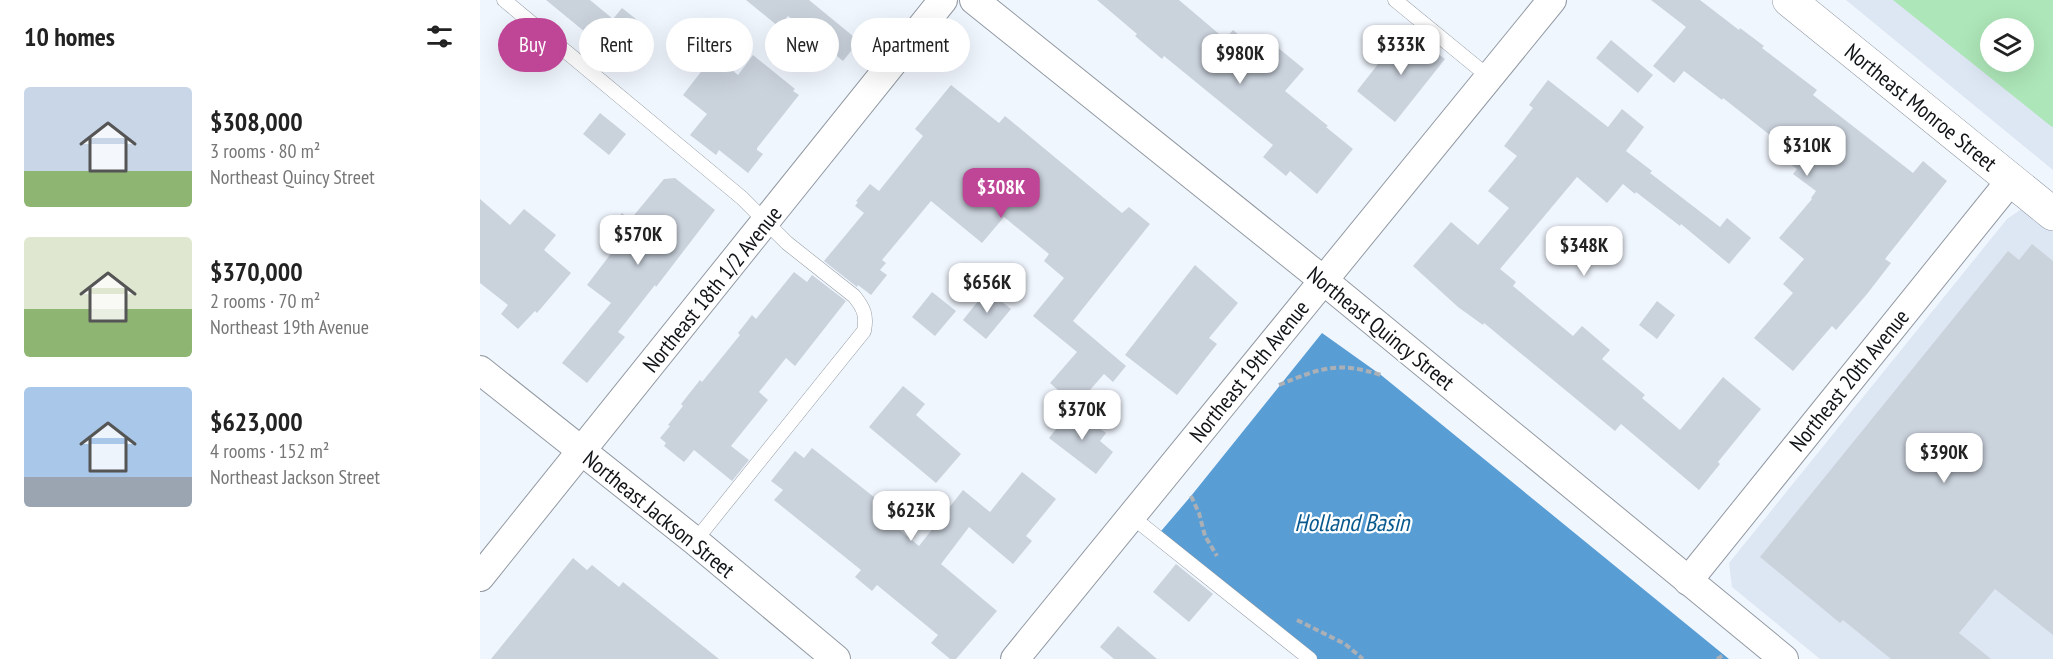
<!DOCTYPE html>
<html lang="en">
<head>
<meta charset="utf-8">
<style>
  :root { --surface:#fff; --page:#f6f6f6; --text:#222; --muted:#767676; --accent:#bf4596 }
  body { margin:0; font-family:"PT Sans Narrow",sans-serif; background:var(--page); color:var(--text); height:100vh; display:flex; flex-direction:column; font-size:22px; white-space:nowrap }
  * { box-sizing:border-box; margin:0 }
  p { font-size:20px; color:var(--muted) }
  .icon { flex:none; width:33px; height:33px; fill:none; stroke:currentColor; stroke-width:2; stroke-linecap:round; stroke-linejoin:round }
  .map { position:relative; flex:1; overflow:hidden }
  .details { display:flex; flex-direction:column; background:var(--surface); width:480px }
  .details>* { flex:none }
  .banner { position:absolute; left:18px; top:18px; width:570px; height:54px; display:flex; gap:12px }
  .tools { position:absolute; left:1500px; top:18px; display:grid; gap:12px }
  .tools a { display:grid; place-items:center; width:54px; height:54px; border-radius:50%; background:var(--surface); box-shadow:0 6px 24px #0002; font-size:30px }
  .price { position:absolute; translate:-50% -51px; padding:0 14px; border-radius:12px; background:#fff; color:#222; font-size:20px; line-height:39px; filter:drop-shadow(0 2px 3px #0008) }
  .price::after { content:''; position:absolute; left:50%; top:36px; width:18px; height:14px; margin-left:-9px; background:inherit; clip-path:polygon(0 0,100% 0,50% 100%) }
  .price.active { background:var(--accent); color:#fff }
  ul { padding:0; list-style:none }
  li { display:flex; align-items:center; gap:18px; height:150px; padding:0 24px }
  li span { display:grid; place-items:center; flex:none; width:168px; height:120px; border-radius:6px; color:#555 }
  li>.icon { margin-inline-start:auto }
  span .icon { width:72px; height:72px; fill:#fffc; stroke-width:1 }
  li b { font-size:26px }
  h2 { display:flex; justify-content:space-between; align-items:center; height:72px; padding:0 24px; font-size:26px }
  .tag { padding:0 21px; border-radius:27px; background:var(--surface); box-shadow:0 6px 24px #0002; font-size:21px; line-height:54px }
  .tag.active { background:var(--accent); color:#fff }
  main { display:flex; flex:1; min-height:0 }
  .map>svg:first-child { display:block }
</style>
</head>
<body>
<main>
<section class="details">
<h2>10 homes<svg class="icon" aria-label="filters" viewBox="0 0 24 24"><path d="M4 7h16M4 17h16"/><circle cx="9" cy="7" r="2"/><circle cx="15" cy="17" r="2"/></svg></h2>
<ul>
<li><span style="background:linear-gradient(#c9d6e8 70%,#8fb573 0)"><svg class="icon" aria-label="home" viewBox="0 0 24 24"><path d="M3 11l9-7 9 7M6 9v11h12V9"/></svg></span><div><b>$308,000</b><p>3 rooms · 80 m²</p><p>Northeast Quincy Street</p></div></li>
<li><span style="background:linear-gradient(#dfe7d0 60%,#8fb573 0)"><svg class="icon" aria-label="home" viewBox="0 0 24 24"><path d="M3 11l9-7 9 7M6 9v11h12V9"/></svg></span><div><b>$370,000</b><p>2 rooms · 70 m²</p><p>Northeast 19th Avenue</p></div></li>
<li><span style="background:linear-gradient(#a9c7e8 75%,#9aa5b1 0)"><svg class="icon" aria-label="home" viewBox="0 0 24 24"><path d="M3 11l9-7 9 7M6 9v11h12V9"/></svg></span><div><b>$623,000</b><p>4 rooms · 152 m²</p><p>Northeast Jackson Street</p></div></li>
</ul>
</section>
<div class="map">
<svg width="1573" height="659" viewBox="0 0 1573 659">
  <rect width="100%" height="100%" fill="#f0f6fe"/>
  <!-- built -->
  <g fill="#dde6f3" fill-rule="evenodd">
    <path d="M1366 0H1573V170ZM1510 28H1544V62H1510Z"/>
    <path d="M1543 208 1573 223V659H1340L1252 587 1249 563 1527 219Z"/>
  </g>
  <!-- green -->
  <path fill="#ade6b8" fill-rule="evenodd" d="M1413 0H1573V126L1572 127ZM1510 28H1544V62H1510Z"/>
  <!-- water -->
  <path fill="#599dd5" d="M842 333 901 375 1249 659H833L676 537 711 496Z"/>
  <!-- building -->
  <g fill="#cad2dc">
    <path d="M66 0H110L133 19 142 8 166 27 137 63 113 44 116 41Z"/>
    <path d="M266 0H329L379 41 363 61 308 16 299 27Z"/>
    <path d="M617 0H699L745 39 753 30 787 59 797 47 824 69 805 91 848 126 846 127 873 149 837 194 810 171 806 176 783 157 793 145 684 56 682 59 655 36 657 34Z"/>
    <path d="M1171 0H1220L1259 30 1260 28 1284 46 1282 48 1337 90 1333 95 1433 173 1443 161 1467 181 1405 259 1411 263 1387 294 1356 330 1352 326 1313 371 1274 338 1313 293 1303 284 1324 259 1299 238 1332 199 1331 198 1336 191 1313 174 1317 169 1302 158 1309 150 1243 98 1242 100 1204 71 1194 83 1173 66 1206 27Z"/>
    <path d="M927 31 965 59 915 122 877 91 909 50 911 52Z"/>
    <path d="M1131 40 1173 75 1158 93 1116 58Z"/>
    <path d="M234 55 258 75 273 55 315 89 313 91 319 95 277 148V150L283 154 268 173 239 150 236 155 210 135 227 114 203 95Z"/>
    <path d="M1068 80 1128 127 1142 109 1164 127 1146 151 1172 171 1170 173 1240 227 1247 218 1271 238 1249 264 1201 224 1200 226 1156 192 1155 194 1143 184 1127 203 1097 177 1020 269 1036 282 1033 286 1093 336 1102 326 1130 350 1122 359 1165 395 1162 398 1200 430 1243 377 1281 409 1238 462 1240 464 1219 490 1141 424 1135 431 1004 323 1003 325 978 307 933 266 971 222 998 245 1029 208 1008 191 1037 156 1024 146 1053 108 1049 105Z"/>
    <path d="M471 85 519 123 525 116 642 213 649 207 670 224 593 321 646 366 633 382 624 374 596 406 570 383 597 352 553 316 584 278 564 261 569 254 524 217 502 243 451 201 402 260 406 263 400 270 407 275 391 295 378 285 377 287 344 261 384 213 375 206 378 202 376 201 390 184 399 191 443 136 435 129Z"/>
    <path d="M120 113 146 134 129 155 103 134Z"/>
    <path d="M195 178 235 210 176 287 175 285 138 332 145 337 107 383 82 363 131 303 107 285 133 251 121 241 142 213 150 220 184 179Z"/>
    <path d="M0 199 30 225 44 209 76 235 64 250 91 273 57 313 55 311 38 329 21 314 28 305 0 283Z"/>
    <path d="M1552 244 1573 261V635L1515 589 1479 633 1511 659H1411L1363 620 1360 623 1280 557 1528 251 1539 260Z"/>
    <path d="M715 265 758 303 729 338 737 344 697 395 645 355Z"/>
    <path d="M314 272 327 282 332 275 366 301 315 366 306 358 279 392 288 400 251 446 269 460 252 481 214 450 204 462 184 446 186 443 180 438 190 426 188 425 203 406 201 404 220 380 222 382 260 335 258 333 272 315 276 319Z"/>
    <path d="M507 290 531 309 506 339 483 320Z"/>
    <path d="M452 292 476 311 455 336 432 317Z"/>
    <path d="M1177 301 1195 315 1177 339 1159 325Z"/>
    <path d="M423 386 445 404 436 415 481 454 456 483 389 427Z"/>
    <path d="M593 408 626 433 620 441 633 452 616 474 569 438Z"/>
    <path d="M332 448 399 501 393 508 439 546 483 490 510 512 542 472 576 499 546 536 552 541 533 564 489 527 461 564 517 611 476 659H470L451 643 458 635 397 585 392 591 375 577 381 570 294 500 303 490 291 481 315 451 324 458Z"/>
    <path d="M93 558 107 570 112 565 139 587 143 582 239 659H11Z"/>
    <path d="M696 564 733 594 709 622 673 592Z"/>
    <path d="M638 626 677 659H634L620 647Z"/>
  </g>
  <g fill="none" stroke-linecap="round" stroke-linejoin="round">
    <!-- service casing -->
    <g stroke="#939aa3" stroke-width="15">
      <g id="service">
        <path d="M24 0 262 198 307 243 374 296C384 308 387 316 384 331L215 541"/>
        <path d="M915 0 1009 77"/>
        <path d="M651 516 830 659"/>
      </g>
    </g>
    <!-- minor casing -->
    <g stroke="#939aa3" stroke-width="30">
      <g id="minor">
        <path d="M494 0 843 280 1304 659"/>
        <path d="M0 370 215 541 356 659"/>
        <path d="M0 577 463 0"/>
        <path d="M1208 581 1531 180"/>
        <path d="M535 659 1072 0"/>
      </g>
    </g>
    <!-- tertiary casing -->
    <g stroke="#939aa3" stroke-width="34">
      <path id="tertiary" d="M1309 0 1573 214"/>
    </g>
    <!-- path -->
    <g stroke="#abb0b6" stroke-width="4" stroke-dasharray="6 3" stroke-linecap="butt">
      <path d="M799 385C840 368 858 361 901 375"/>
      <path d="M711 496 719 513 725 536 737 556"/>
      <path d="M817 620 865 644 883 659"/>
      <path d="M1237 659 1244 655"/>
    </g>
    <!-- service -->
    <use href="#service" stroke="#fff" stroke-width="14"/>
    <!-- minor -->
    <use href="#minor" stroke="#fff" stroke-width="28"/>
    <!-- tertiary -->
    <use href="#tertiary" stroke="#fff" stroke-width="33"/>
  </g>
  <g text-anchor="middle" dominant-baseline="central" stroke-width="4.5" stroke-linejoin="round" paint-order="stroke">
    <!-- street labels -->
    <g font-size="22" fill="#111417" stroke="#fff">
      <text transform="translate(1441 107) rotate(39)">Northeast Monroe Street</text>
      <text transform="translate(232 289) rotate(-51)">Northeast 18th 1/2 Avenue</text>
      <text transform="translate(901 328) rotate(39)">Northeast Quincy Street</text>
      <text transform="translate(769 371) rotate(-51)">Northeast 19th Avenue</text>
      <text transform="translate(1369 380) rotate(-51)">Northeast 20th Avenue</text>
      <text transform="translate(179 514) rotate(39)">Northeast Jackson Street</text>
    </g>
    <!-- water labels -->
    <g font-size="24" font-style="italic" fill="#07598e" stroke="#fff">
      <text x="872" y="522">Holland Basin</text>
    </g>
  </g>
</svg>
<div class="tools">
<a><svg class="icon" aria-label="layers" viewBox="0 0 24 24"><path d="M12 4l9 5-9 5-9-5zM3 14l9 5 9-5"/></svg></a>
</div>
<b class="price" style="left:921px;top:76px">$333K</b>
<b class="price" style="left:760px;top:85px">$980K</b>
<b class="price" style="left:1327px;top:177px">$310K</b>
<b class="price active" style="left:521px;top:219px">$308K</b>
<b class="price" style="left:158px;top:266px">$570K</b>
<b class="price" style="left:1104px;top:277px">$348K</b>
<b class="price" style="left:507px;top:314px">$656K</b>
<b class="price" style="left:602px;top:441px">$370K</b>
<b class="price" style="left:1464px;top:484px">$390K</b>
<b class="price" style="left:431px;top:542px">$623K</b>
<div class="banner">
<a class="tag active">Buy</a>
<a class="tag">Rent</a>
<a class="tag">Filters</a>
<a class="tag">New</a>
<a class="tag">Apartment</a>
</div>
</div>
</main>
</body>
</html>
